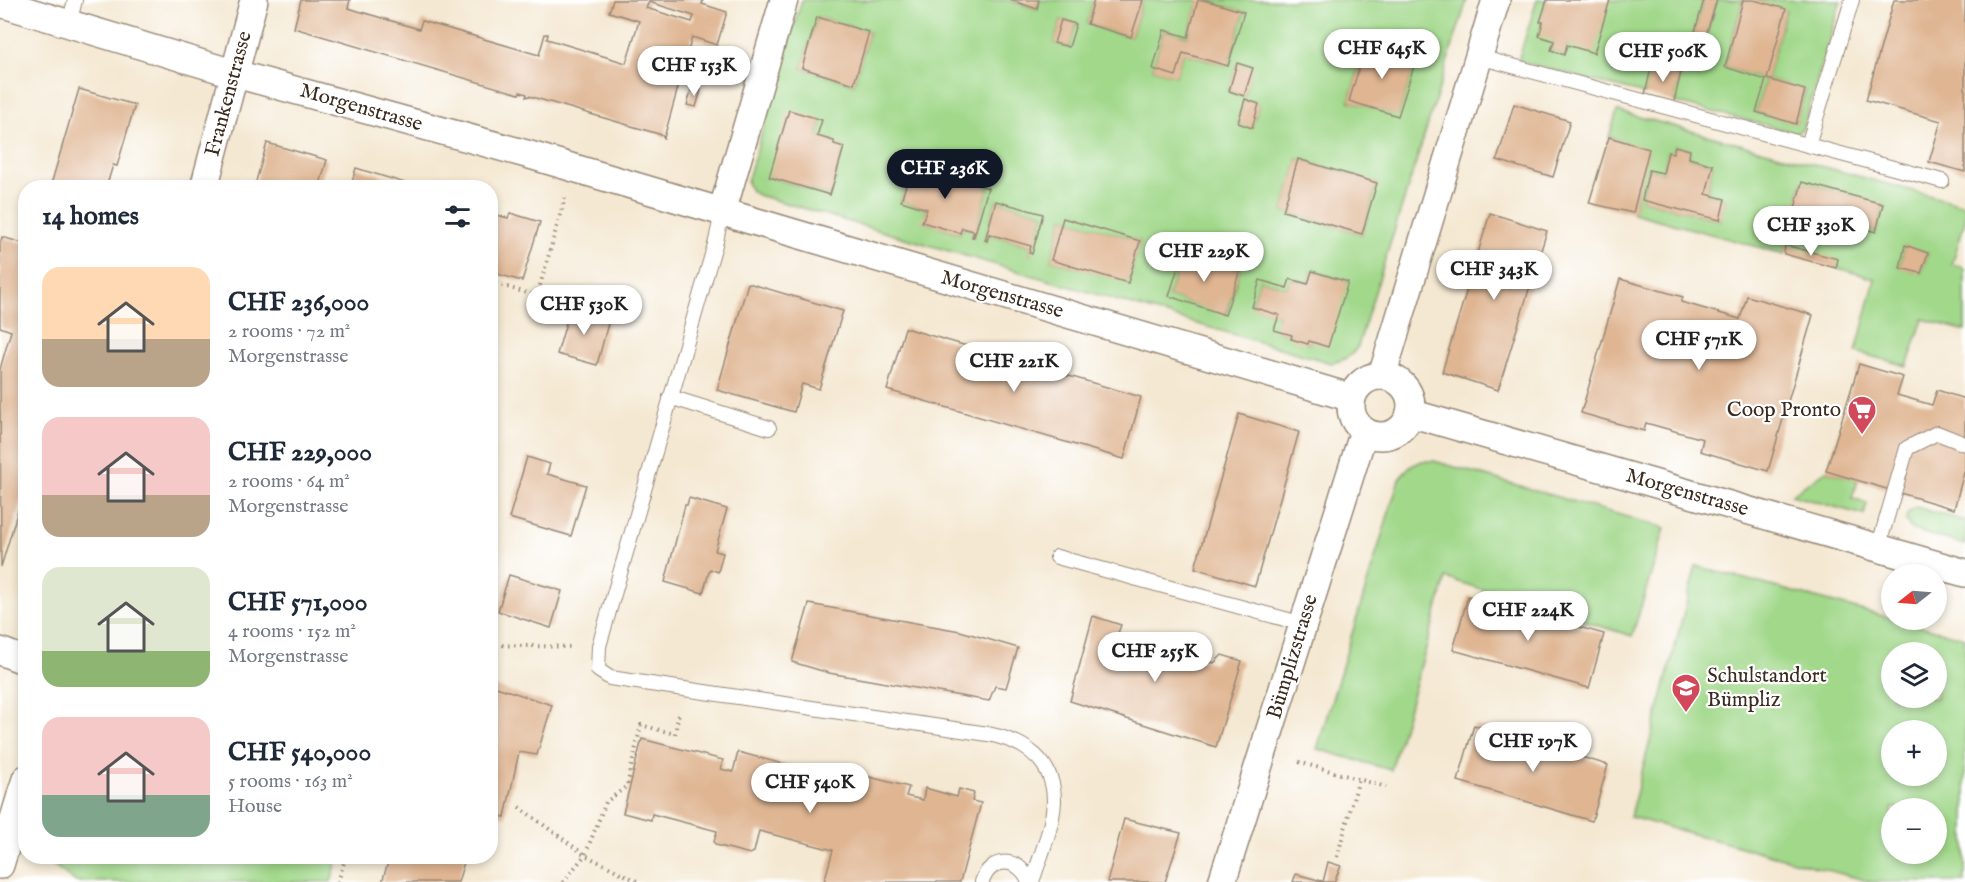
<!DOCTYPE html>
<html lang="en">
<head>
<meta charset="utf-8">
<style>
  :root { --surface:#fff; --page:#f2f2f3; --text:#1f2937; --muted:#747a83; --accent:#111827 }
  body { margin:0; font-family:"IM FELL English",serif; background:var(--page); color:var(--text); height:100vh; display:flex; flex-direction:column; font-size:22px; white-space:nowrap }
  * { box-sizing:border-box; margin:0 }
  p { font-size:20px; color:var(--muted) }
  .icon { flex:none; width:33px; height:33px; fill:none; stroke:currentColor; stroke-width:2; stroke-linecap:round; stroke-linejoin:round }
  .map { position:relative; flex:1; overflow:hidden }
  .details { position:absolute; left:18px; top:180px; width:480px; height:684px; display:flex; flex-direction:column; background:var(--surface); border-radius:24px; box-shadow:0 3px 9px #0003 }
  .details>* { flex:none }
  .needle { width:39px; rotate:253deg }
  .buttons { position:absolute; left:1881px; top:564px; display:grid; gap:12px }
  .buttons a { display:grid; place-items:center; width:66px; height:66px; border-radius:50%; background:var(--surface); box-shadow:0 3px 9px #0003; font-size:30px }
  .price { position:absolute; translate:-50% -51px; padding:0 14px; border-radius:21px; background:#fff; color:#222; font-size:20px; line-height:39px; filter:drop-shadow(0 2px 3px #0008) }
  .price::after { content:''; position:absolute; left:50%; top:36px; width:18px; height:14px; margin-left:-9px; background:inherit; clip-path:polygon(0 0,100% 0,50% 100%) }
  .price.active { background:var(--accent); color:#fff }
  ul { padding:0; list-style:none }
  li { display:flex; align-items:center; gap:18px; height:150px; padding:0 24px }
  li span { display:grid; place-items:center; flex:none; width:168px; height:120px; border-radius:18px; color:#555 }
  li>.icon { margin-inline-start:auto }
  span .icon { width:72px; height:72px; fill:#fffc; stroke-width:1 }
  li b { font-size:26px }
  h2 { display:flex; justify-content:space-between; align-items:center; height:72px; padding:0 24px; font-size:26px }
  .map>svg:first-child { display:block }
</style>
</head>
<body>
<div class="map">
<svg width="1965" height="882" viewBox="0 0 1965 882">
  <rect width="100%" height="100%" fill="#fff"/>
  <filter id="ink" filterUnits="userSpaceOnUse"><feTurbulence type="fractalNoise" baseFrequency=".0167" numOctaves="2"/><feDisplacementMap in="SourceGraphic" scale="12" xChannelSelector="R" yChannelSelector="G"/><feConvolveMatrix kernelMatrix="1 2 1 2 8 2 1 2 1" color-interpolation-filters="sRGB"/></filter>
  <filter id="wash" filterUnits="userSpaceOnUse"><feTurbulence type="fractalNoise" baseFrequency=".008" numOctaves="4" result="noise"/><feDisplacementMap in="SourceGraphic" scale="24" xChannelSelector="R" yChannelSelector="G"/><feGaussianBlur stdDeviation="1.35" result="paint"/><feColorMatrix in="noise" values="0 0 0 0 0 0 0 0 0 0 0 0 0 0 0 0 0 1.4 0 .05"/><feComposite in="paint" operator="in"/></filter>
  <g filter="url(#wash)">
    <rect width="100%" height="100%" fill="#f4e8d2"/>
    <!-- green -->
    <g fill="#a1d88a" stroke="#6e8154" stroke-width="1.5" fill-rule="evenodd">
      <path d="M802 0H1008L1037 9 1039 0H1094L1087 24 1131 37 1143 0H1198L1188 37 1164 30 1153 69 1176 76 1183 53 1228 66 1244 12 1205 0H1467L1358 346C1351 357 1345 360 1331 363L758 195 751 191 747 182ZM817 17 869 32 854 84 802 68ZM1061 20 1076 24 1069 47 1054 43ZM1366 45 1416 60 1398 115 1349 101ZM1237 64 1252 68 1244 96 1229 91ZM1245 100 1259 104 1252 127 1238 123ZM822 120 817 136 834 141V144L844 147 830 195 769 177ZM1298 159 1377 183 1362 234 1283 211ZM912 166 988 188 974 237 972 236 974 231 962 228 960 233 923 222 927 209 901 201ZM996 201 1043 214 1031 254 1029 253 1031 246 989 234 987 241H985ZM1063 218 1140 241 1128 282 1051 260ZM1183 252 1240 270 1226 314 1169 296ZM1312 271 1348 282 1308 344 1292 335 1275 330 1279 315 1252 306 1260 280 1287 288 1290 279 1308 284Z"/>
      <path d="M1537 0H1547L1541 21 1554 41 1551 50 1563 54 1567 45 1610 0H1704L1693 38 1704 42 1717 0H1743L1725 67 1766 80 1756 112 1796 123 1805 91 1767 79 1786 10 1754 0H1841L1803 128 1797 133 1674 102 1681 72 1653 64 1645 94 1518 61Z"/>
      <path d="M1617 111 1965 205V221L1952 264 1965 268V331L1923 319 1907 366 1856 352 1875 279 1835 267 1785 246 1784 254 1633 213 1648 150 1609 137ZM1675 146 1690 150 1689 158 1713 165 1706 194 1725 199 1720 220 1642 200 1649 170 1663 173 1668 152 1673 153ZM1802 182 1883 205 1876 232 1847 224 1843 241 1791 227ZM1905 246 1928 253 1921 273 1900 267Z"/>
      <path d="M1422 461H1434L1665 528 1632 636 1446 578 1391 770 1317 749 1399 479 1409 467Z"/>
      <path d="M1826 471 1858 480 1852 498 1867 503 1864 515 1791 495Z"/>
      <path d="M1916 507 1965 521V545L1911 529 1906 520 1908 513Z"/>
      <path d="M1696 566 1965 638V882H1872L1630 817ZM1892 652H1936V698H1892ZM1892 730H1936V776H1892ZM1892 808H1936V854H1892Z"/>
      <path d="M43 857H338L331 882H76Z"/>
    </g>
    <g id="blocks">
      <!-- building -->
      <g fill="#dfb592" fill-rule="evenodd">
        <path d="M301 0H350L348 8 419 29 422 21 539 55 545 34H548L547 39 626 63 639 21 609 12 613 0H703L702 4 727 12 717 45 692 37 664 138 662 135 529 96 526 97 527 94 520 92 519 94 294 28ZM649 2 694 16 692 22 646 8Z"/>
        <path d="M1010 0H1039L1037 9Z"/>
        <path d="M1094 0H1143L1131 37 1087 24Z"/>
        <path d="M1198 0H1205L1244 12 1228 66 1183 53 1176 76 1153 69 1164 30 1188 37Z"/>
        <path d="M1547 0H1610L1594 53 1567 45 1564 55 1551 50 1554 41 1539 36 1543 22H1540Z"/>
        <path d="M1704 0H1717L1704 42 1693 38Z"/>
        <path d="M1743 0H1754L1786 9 1767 79 1805 90 1796 124 1756 112 1766 80 1725 67Z"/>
        <path d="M1894 0H1965V172L1929 162 1941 121 1866 100Z"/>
        <path d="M817 17 869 32 854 84 802 68Z"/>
        <path d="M1061 20 1076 24 1069 47 1054 43Z"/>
        <path d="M1366 45 1416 60 1398 116 1349 101Z"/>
        <path d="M1237 63 1253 68 1244 96 1229 91Z"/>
        <path d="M1652 64 1681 72 1674 102 1645 94Z"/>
        <path d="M692 87 701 90 696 107 687 105Z"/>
        <path d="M79 89 135 105 117 166 113 165 106 188H50Z"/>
        <path d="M1245 99 1259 104 1252 128 1238 123Z"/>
        <path d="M1514 104 1570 121 1553 177 1497 160Z"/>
        <path d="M789 110 822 120 817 136 834 141V144L844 147 830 195 769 177Z"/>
        <path d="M1609 137 1649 149 1633 213 1589 203Z"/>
        <path d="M267 143 327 160 319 188H254Z"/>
        <path d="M1675 146 1690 150 1689 158 1713 165 1706 194 1725 199 1720 220 1642 200 1649 170 1663 173 1668 152 1673 153Z"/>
        <path d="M1298 159 1377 183 1362 234 1283 211Z"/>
        <path d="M912 166 988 188 974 237H972L974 231 962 228 960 233 922 222 927 209 901 201Z"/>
        <path d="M356 168 418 187V188H350Z"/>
        <path d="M1802 182 1883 204 1876 232 1847 224 1843 241 1790 227Z"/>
        <path d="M996 201 1043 214 1032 254 1029 253 1031 246 989 234 987 241 985 240Z"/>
        <path d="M490 213 508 218 510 213 540 222 522 281 490 272Z"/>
        <path d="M1490 213 1547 231 1498 390 1442 372Z"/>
        <path d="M1063 218 1140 241 1128 283 1051 260Z"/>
        <path d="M2 237 26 244V484L1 567 0 369 11 331 0 327V244Z"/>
        <path d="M1785 245 1838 259 1836 268 1784 254Z"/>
        <path d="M1905 245 1928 253 1921 273 1900 268Z"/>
        <path d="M1183 252 1240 270 1225 315 1169 296Z"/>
        <path d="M1312 271 1348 282 1328 347 1309 341 1308 344 1291 339 1292 335 1274 330 1279 315 1252 307 1260 280 1287 288 1290 279 1308 284Z"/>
        <path d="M1620 279 1683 297 1681 302 1740 319 1747 296 1813 315 1768 471 1700 451 1703 439 1646 423 1644 431 1581 413Z"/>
        <path d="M748 283 843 311 819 389 802 384 794 412 717 390Z"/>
        <path d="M570 309 586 314 588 309 610 316 597 365 557 354Z"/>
        <path d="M905 328 1141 397 1124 459 887 390Z"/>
        <path d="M1859 364 1903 377 1897 395 1932 405 1937 390 1965 399V469L1954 509 1826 471Z"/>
        <path d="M1239 414 1299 432 1255 586 1195 568Z"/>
        <path d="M527 457 550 464 547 474 586 485 571 536 509 518Z"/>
        <path d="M689 498 727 509 715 551 723 553 718 572 710 569 703 593 665 582 685 505H687Z"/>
        <path d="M509 575 562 591 551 628 498 611Z"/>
        <path d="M1468 596 1604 634 1589 688 1453 650Z"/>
        <path d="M809 604 960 631 1018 648 1006 688 995 686 989 701 829 673 792 662Z"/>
        <path d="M1093 616 1121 625 1118 633 1143 643 1155 636 1187 645 1183 656 1214 663 1222 655 1242 661 1216 747 1070 701Z"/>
        <path d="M490 685 552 705 537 755 519 752 505 817 490 814Z"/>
        <path d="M1474 725 1608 765 1592 821 1458 781Z"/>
        <path d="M642 739 723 760 721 769 733 772 738 752 817 773 815 782 829 786 834 768 909 787 906 796 923 800 925 788 957 797 959 789 974 793 972 801 981 803 960 882H824L833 850 759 831 754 852 750 854 716 845 714 842 717 831 652 814 651 820 623 813Z"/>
        <path d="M1124 819 1181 833 1165 882H1107Z"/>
        <path d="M390 856H466L458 882H382Z"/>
        <path d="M1328 862 1341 866 1334 882H1323Z"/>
        <path d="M1296 874 1322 881V882H1293Z"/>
      </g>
    </g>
  </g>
  <g filter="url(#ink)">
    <use href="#blocks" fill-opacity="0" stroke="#988978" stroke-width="1.5"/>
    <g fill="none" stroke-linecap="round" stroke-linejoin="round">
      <!-- lane casing -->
      <g stroke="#988978" stroke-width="16">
        <g id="lane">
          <path d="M69 24 75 0"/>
          <path d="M1479 57 1942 181"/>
          <path d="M1808 145 1852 0"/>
          <path d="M722 212 716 241 599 646 598 670 610 678 988 734C1024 741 1054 760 1054 801 1053 827 1040 857 1032 882"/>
          <path d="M670 397 769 428"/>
          <path d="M1878 548 1907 448 1937 433 1965 444"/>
          <path d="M1057 557 1303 624"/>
          <path d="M982 882C990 856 1020 856 1029 882"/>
        </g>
      </g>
      <!-- street casing -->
      <g stroke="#988978" stroke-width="30">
        <g id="street">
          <path d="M0 3 236 74 530 155 1352 398"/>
          <path d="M204 188 254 0"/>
          <path d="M722 212 784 0"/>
          <circle cx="1381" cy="406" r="30"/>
          <path d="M1382 376 1496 0"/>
          <path d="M1410 413 1965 573"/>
          <path d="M0 651 26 661"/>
          <path d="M0 865 26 779"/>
          <path d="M1222 882 1364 431"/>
        </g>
      </g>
      <!-- path -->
      <g stroke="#988978" stroke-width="4" stroke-dasharray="1.5 4.5" stroke-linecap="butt">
        <path d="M490 282 537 296 565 198"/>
        <path d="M490 645 574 647"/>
        <path d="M1299 762 1386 787"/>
        <path d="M519 807 585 855 639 882"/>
        <path d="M1337 857 1359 779"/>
        <path d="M338 882 346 856"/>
        <path d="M563 882 585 855 606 802 627 786 641 725 675 734 679 712"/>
      </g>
      <!-- lane -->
      <use href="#lane" stroke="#fff" stroke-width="14"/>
      <!-- street -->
      <use href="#street" stroke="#fff" stroke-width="27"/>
    </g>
  </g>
  <!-- icons -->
  <defs>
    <g id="supermarket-pin" transform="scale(1.5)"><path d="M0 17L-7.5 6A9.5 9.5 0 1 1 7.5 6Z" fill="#d1495b" stroke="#fff"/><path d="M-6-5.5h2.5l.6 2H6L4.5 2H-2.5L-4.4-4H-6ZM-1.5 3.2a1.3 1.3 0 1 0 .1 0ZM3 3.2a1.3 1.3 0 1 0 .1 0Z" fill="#fff"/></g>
    <g id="school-pin" transform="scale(1.5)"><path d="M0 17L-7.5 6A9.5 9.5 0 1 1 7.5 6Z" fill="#d1495b" stroke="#fff"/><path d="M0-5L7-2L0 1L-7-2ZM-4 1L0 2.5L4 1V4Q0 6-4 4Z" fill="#fff"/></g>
  </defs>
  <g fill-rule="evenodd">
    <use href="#supermarket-pin" x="1862" y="410"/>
    <use href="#school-pin" x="1686" y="688"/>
  </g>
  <g text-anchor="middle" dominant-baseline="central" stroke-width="4.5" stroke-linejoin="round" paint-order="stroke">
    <!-- street labels -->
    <g font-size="21" fill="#3b2a1e" stroke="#fff">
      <text transform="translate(229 94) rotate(-75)">Frankenstrasse</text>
      <text transform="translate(361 108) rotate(16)">Morgenstrasse</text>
      <text transform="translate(1002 295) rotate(16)">Morgenstrasse</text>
      <text transform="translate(1687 493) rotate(16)">Morgenstrasse</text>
      <text transform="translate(1293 657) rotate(-73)">Bümplizstrasse</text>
    </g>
    <!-- poi labels -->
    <g font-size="21" fill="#3b2a1e" stroke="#fff" text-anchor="end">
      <text x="1841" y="410">Coop Pronto</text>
      <text x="1707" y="676" text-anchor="start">Schulstandort<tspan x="1707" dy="24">Bümpliz</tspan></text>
    </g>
  </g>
</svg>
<div class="buttons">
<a><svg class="needle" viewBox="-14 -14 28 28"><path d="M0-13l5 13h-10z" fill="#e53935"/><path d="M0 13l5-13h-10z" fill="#747a83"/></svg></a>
<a><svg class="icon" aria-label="layers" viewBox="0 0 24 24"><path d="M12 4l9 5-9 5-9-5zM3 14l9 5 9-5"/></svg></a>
<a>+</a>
<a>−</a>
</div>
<b class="price" style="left:1382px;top:80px">CHF 645K</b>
<b class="price" style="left:1663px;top:83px">CHF 506K</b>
<b class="price" style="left:694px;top:97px">CHF 153K</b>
<b class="price active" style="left:945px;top:200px">CHF 236K</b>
<b class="price" style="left:1811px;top:257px">CHF 330K</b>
<b class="price" style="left:1204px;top:283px">CHF 229K</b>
<b class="price" style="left:1494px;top:301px">CHF 343K</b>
<b class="price" style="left:584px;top:336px">CHF 530K</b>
<b class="price" style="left:1699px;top:371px">CHF 571K</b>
<b class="price" style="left:1014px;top:393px">CHF 221K</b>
<b class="price" style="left:1528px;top:642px">CHF 224K</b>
<b class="price" style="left:1155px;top:683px">CHF 255K</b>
<b class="price" style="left:1533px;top:773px">CHF 197K</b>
<b class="price" style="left:810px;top:814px">CHF 540K</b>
<section class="details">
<h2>14 homes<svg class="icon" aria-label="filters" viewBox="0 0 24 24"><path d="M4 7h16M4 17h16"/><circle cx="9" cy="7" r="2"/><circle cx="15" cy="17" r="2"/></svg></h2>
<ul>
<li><span style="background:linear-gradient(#ffd9b3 60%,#b9a48a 0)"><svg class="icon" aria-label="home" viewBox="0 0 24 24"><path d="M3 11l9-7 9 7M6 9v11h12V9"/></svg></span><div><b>CHF 236,000</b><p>2 rooms · 72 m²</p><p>Morgenstrasse</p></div></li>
<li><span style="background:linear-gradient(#f6c9c9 65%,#b9a48a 0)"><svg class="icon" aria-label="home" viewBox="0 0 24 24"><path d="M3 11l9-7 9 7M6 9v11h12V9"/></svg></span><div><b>CHF 229,000</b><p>2 rooms · 64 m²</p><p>Morgenstrasse</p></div></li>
<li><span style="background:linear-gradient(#dfe7d0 70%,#8fb573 0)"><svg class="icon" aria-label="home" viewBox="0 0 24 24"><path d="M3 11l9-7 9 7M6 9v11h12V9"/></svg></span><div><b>CHF 571,000</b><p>4 rooms · 152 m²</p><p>Morgenstrasse</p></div></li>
<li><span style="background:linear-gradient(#f6c9c9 65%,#7fa58c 0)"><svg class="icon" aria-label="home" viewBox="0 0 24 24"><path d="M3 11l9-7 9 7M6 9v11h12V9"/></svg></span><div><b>CHF 540,000</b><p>5 rooms · 163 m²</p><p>House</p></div></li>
</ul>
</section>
</div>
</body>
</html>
